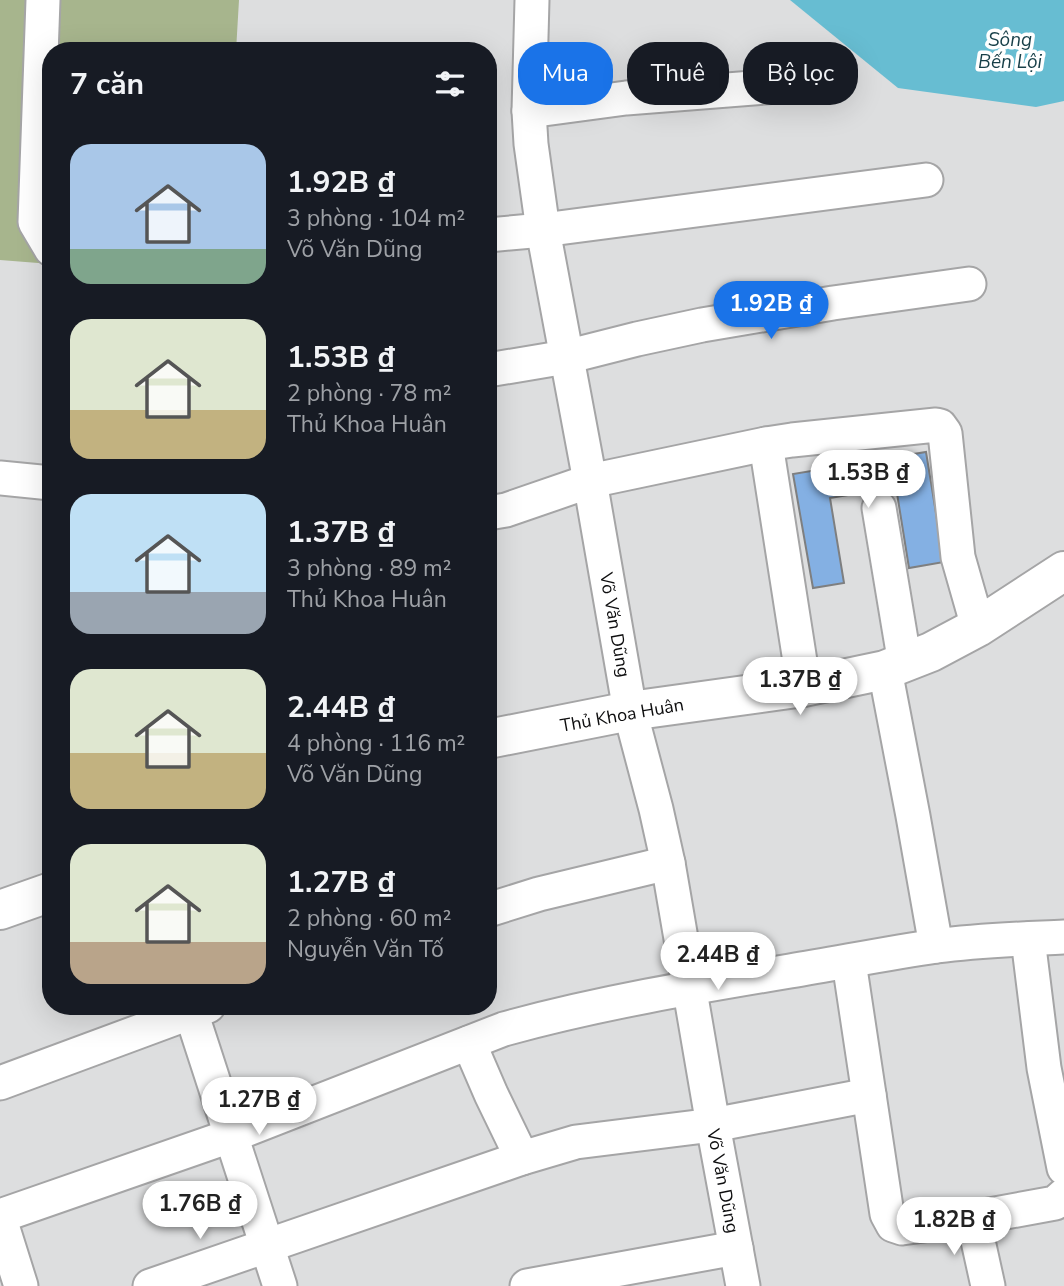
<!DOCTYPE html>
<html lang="vi">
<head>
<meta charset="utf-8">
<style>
  :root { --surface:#171b24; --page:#242831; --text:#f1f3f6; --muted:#9ea1a6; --accent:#1a73e8 }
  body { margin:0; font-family:"Nunito Sans",sans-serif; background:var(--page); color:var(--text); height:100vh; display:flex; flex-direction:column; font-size:26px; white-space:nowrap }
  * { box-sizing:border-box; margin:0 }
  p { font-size:23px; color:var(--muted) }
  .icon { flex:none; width:38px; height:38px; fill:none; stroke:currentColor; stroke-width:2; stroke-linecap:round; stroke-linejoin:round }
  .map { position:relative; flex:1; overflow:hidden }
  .sheet { position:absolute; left:42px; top:42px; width:455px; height:973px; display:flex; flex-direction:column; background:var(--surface); border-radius:28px; box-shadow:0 7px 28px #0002 }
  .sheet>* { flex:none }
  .hud { position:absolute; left:518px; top:42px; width:441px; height:63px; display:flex; gap:14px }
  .price { position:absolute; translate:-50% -60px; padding:0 16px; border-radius:24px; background:#fff; color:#222; font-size:23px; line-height:46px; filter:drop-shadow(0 2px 4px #0008) }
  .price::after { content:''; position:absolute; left:50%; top:42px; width:21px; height:16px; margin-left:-10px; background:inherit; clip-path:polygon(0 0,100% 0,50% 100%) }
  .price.selected { background:var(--accent); color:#fff }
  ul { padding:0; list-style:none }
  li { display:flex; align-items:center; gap:21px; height:175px; padding:0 28px }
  li span { display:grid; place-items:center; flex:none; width:196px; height:140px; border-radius:21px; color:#555 }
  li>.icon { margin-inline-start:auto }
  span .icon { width:84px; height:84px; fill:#fffc; stroke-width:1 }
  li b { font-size:30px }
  h2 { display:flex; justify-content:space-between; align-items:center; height:84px; padding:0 28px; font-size:30px }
  .pill { padding:0 24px; border-radius:28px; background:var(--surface); box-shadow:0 7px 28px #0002; font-size:24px; line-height:63px }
  .pill.selected { background:var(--accent); color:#fff }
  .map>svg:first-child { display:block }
</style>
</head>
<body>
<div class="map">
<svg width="1064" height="1286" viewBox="0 0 1064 1286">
  <rect width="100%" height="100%" fill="#dddedf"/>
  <!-- green -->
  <path fill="#a7b58d" d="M0 0H239L236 51H51V264L0 260Z"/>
  <!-- water -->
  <path fill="#67bdd2" d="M790 0H1064V101L1036 107 898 88Z"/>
  <!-- building -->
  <path fill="#84b0e3" stroke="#7e7f80" stroke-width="2" d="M926 452 944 562 909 568 896 487 830 498 844 583 813 588 793 474Z"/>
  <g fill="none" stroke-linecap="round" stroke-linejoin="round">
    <!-- minor casing -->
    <g stroke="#a5a5a6" stroke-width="37">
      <g id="minor">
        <path d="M43 0 35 222 51 249"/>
        <path d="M532 0 529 111 531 144 543 230 590 481 630 711 656 809 668 863 713 1125 743 1286"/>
        <path d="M529 111 626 98 791 85"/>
        <path d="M488 235 543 230 926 180"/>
        <path d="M488 370 566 357 637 339 702 325 833 303 969 284"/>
        <path d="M766 444 804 687"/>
        <path d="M0 478 51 483"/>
        <path d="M879 508 905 664"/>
        <path d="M488 513 506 510 590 481 766 444 792 440 936 425 940 426 945 433 958 557 978 627"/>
        <path d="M885 670 913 816 936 946"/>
        <path d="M488 910 539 894 668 863"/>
        <path d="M1028 939 1044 1068 1064 1168"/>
        <path d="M849 962 887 1214 893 1225 902 1228 973 1218 1055 1203 1064 1195"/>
        <path d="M189 1006 280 1286"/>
        <path d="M469 1043 491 1094 522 1158"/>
        <path d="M0 1083 208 1006"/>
        <path d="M0 1216 230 1136 504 1029C598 1003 694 987 790 971 839 963 888 953 937 946 979 940 1022 939 1064 937"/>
        <path d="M973 1218 988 1286"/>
        <path d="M0 1219 21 1286"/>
        <path d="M150 1286 522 1158 576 1142 713 1125 869 1095"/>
        <path d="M527 1286 736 1248"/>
      </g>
    </g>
    <!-- major casing -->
    <g stroke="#a5a5a6" stroke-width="42">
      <g id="major">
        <path d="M488 739 630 711 804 687 885 670 931 652 978 627 1064 571"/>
        <path d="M0 910 51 892"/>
      </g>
    </g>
    <!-- minor -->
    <use href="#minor" stroke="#fff" stroke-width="33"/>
    <!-- major -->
    <use href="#major" stroke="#fff" stroke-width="38"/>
  </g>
  <g text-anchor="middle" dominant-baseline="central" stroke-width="7" stroke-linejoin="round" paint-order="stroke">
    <!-- street labels -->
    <g font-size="18" fill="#0d0d0e" stroke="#fff">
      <text transform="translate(615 625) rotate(80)">Võ Văn Dũng</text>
      <text transform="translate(622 715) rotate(-10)">Thủ Khoa Huân</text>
      <text transform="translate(723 1181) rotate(79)">Võ Văn Dũng</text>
    </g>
    <!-- water labels -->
    <g font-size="19" font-style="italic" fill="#173f48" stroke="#fff">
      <text x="1010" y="40">Sông<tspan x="1010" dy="22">Bến Lội</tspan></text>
    </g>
  </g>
</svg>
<b class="price selected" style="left:771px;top:341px">1.92B ₫</b>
<b class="price" style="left:868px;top:510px">1.53B ₫</b>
<b class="price" style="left:800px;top:717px">1.37B ₫</b>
<b class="price" style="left:718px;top:992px">2.44B ₫</b>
<b class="price" style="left:259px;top:1137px">1.27B ₫</b>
<b class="price" style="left:200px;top:1241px">1.76B ₫</b>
<b class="price" style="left:954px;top:1257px">1.82B ₫</b>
<div class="hud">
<a class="pill selected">Mua</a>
<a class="pill">Thuê</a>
<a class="pill">Bộ lọc</a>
</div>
<section class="sheet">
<h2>7 căn<svg class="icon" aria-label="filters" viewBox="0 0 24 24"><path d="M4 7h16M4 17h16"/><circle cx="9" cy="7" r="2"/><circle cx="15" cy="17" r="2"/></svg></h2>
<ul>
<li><span style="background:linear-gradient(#a9c7e8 75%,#7fa58c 0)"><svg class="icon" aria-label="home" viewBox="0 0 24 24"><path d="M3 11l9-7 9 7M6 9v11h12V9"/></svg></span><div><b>1.92B ₫</b><p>3 phòng · 104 m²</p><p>Võ Văn Dũng</p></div></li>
<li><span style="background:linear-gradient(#dfe7d0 65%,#c2b280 0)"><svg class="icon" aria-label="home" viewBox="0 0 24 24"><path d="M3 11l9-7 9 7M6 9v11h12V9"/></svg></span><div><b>1.53B ₫</b><p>2 phòng · 78 m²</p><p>Thủ Khoa Huân</p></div></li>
<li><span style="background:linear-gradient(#bfe0f5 70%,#9aa5b1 0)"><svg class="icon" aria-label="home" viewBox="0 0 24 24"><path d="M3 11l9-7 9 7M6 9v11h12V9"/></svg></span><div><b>1.37B ₫</b><p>3 phòng · 89 m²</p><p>Thủ Khoa Huân</p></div></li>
<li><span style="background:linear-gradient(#dfe7d0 60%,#c2b280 0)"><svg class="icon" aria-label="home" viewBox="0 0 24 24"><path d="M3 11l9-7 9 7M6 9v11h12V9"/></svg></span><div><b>2.44B ₫</b><p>4 phòng · 116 m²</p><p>Võ Văn Dũng</p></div></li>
<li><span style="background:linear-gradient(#dfe7d0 70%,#b9a48a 0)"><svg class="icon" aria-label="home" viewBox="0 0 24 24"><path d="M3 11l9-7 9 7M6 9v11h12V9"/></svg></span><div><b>1.27B ₫</b><p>2 phòng · 60 m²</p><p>Nguyễn Văn Tố</p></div></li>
</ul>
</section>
</div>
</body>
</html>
